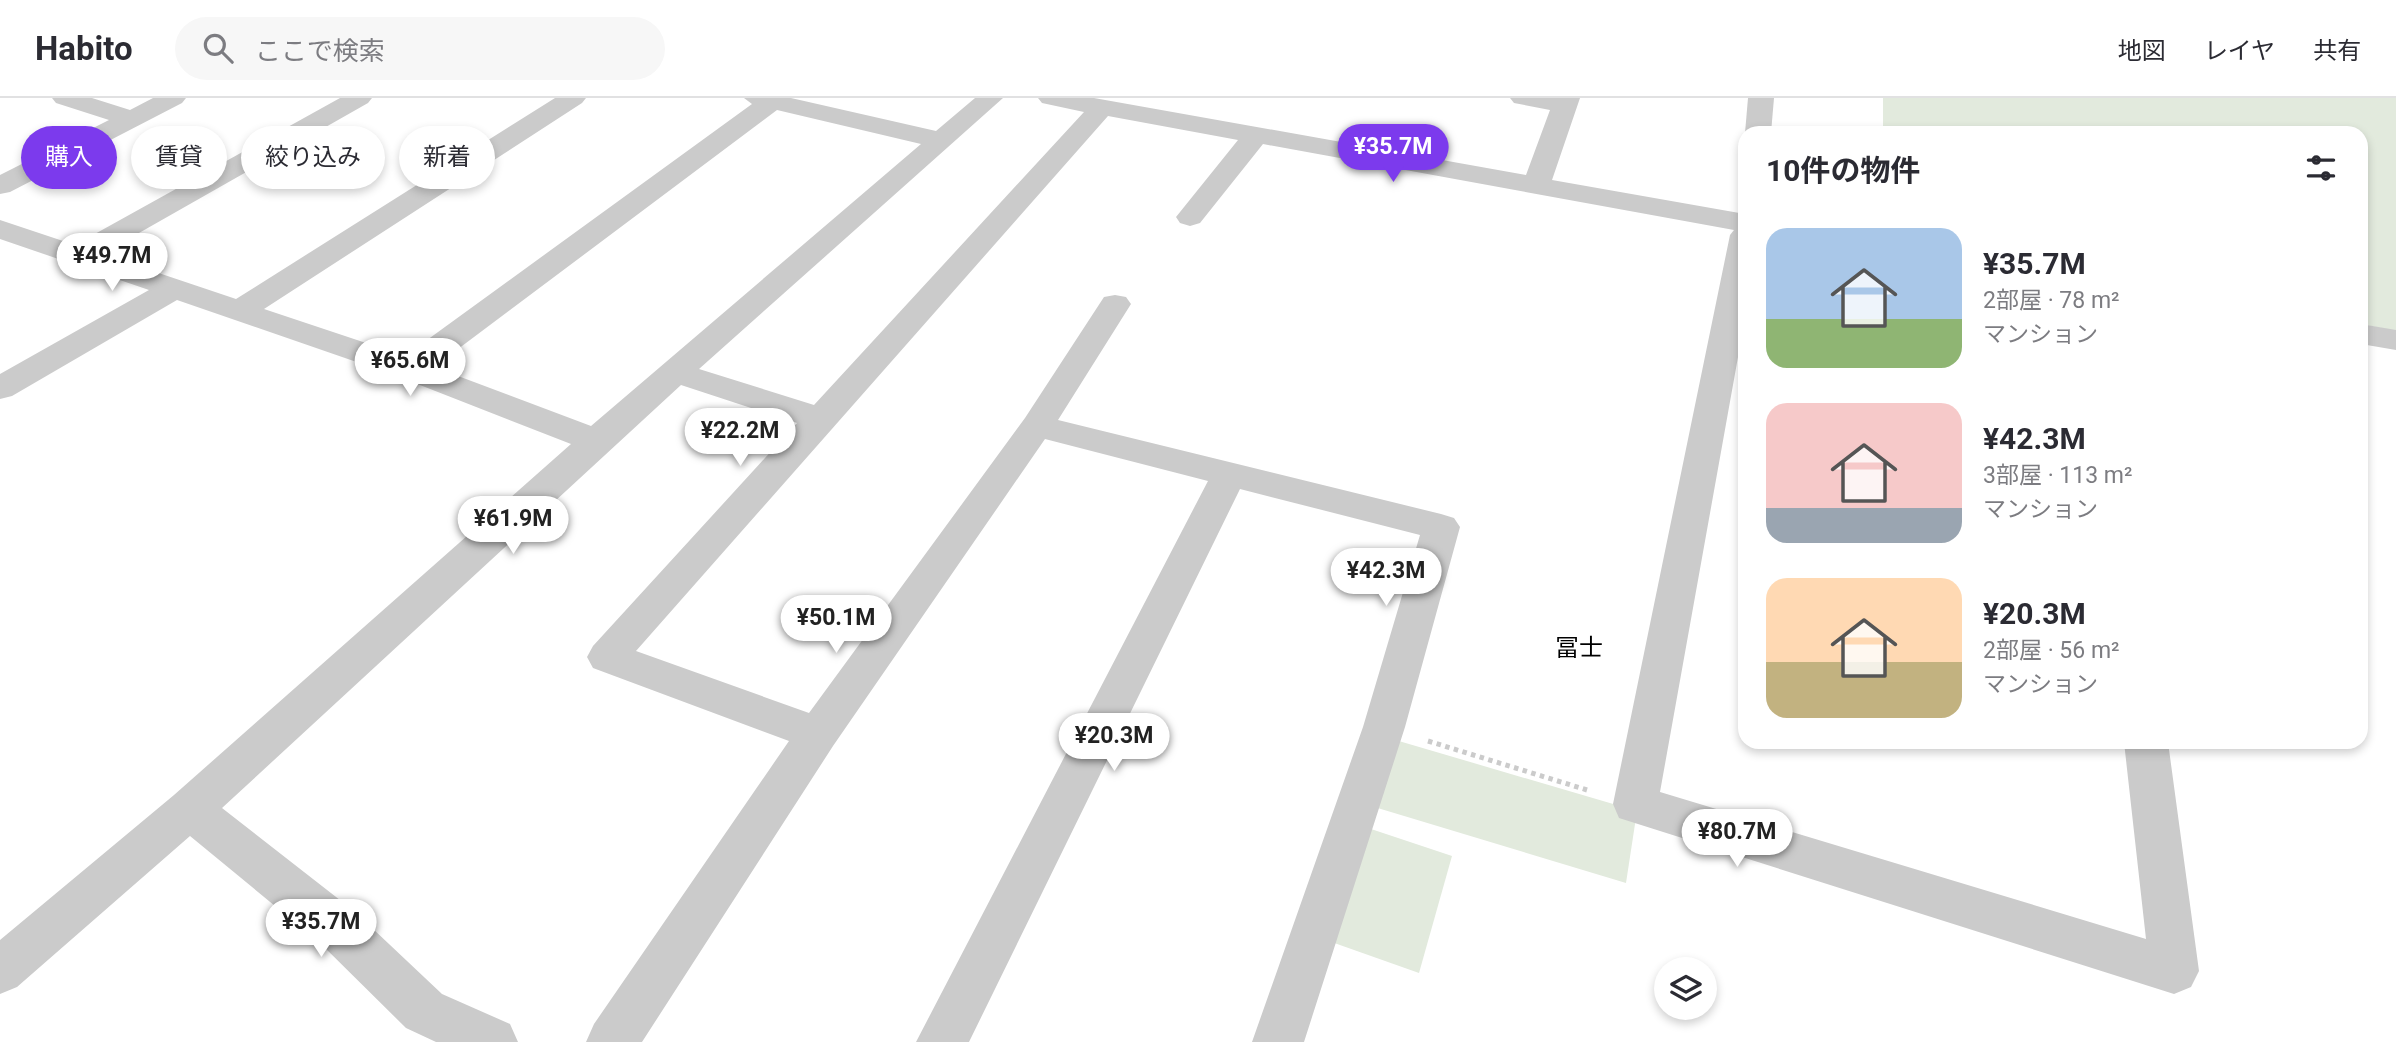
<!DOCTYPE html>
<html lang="ja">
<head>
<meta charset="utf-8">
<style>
  :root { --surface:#fff; --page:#f7f7f7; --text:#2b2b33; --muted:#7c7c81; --line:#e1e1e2; --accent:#7c3aed }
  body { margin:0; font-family:Roboto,"Noto Sans JP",sans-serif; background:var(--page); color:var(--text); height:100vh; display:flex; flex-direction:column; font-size:26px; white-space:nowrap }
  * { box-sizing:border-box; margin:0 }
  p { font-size:23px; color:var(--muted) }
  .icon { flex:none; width:38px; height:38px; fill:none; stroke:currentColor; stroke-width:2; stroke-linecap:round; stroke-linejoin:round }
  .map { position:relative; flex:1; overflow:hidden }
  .sheet { position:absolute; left:1738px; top:28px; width:630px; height:623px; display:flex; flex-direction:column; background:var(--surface); border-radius:21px; box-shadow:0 4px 10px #0003 }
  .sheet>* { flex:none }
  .banner { position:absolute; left:21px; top:28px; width:665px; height:63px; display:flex; gap:14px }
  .tools { position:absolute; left:1654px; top:859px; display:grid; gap:14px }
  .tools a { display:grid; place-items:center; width:63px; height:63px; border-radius:50%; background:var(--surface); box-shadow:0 4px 10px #0003; font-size:35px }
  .price { position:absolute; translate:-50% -60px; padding:0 16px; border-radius:24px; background:#fff; color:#222; font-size:23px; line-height:46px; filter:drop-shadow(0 2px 4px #0008) }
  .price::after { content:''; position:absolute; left:50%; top:42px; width:21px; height:16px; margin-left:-10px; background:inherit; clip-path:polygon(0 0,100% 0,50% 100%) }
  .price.on { background:var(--accent); color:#fff }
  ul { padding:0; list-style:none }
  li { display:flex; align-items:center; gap:21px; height:175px; padding:0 28px }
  li span { display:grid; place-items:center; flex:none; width:196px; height:140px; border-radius:21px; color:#555 }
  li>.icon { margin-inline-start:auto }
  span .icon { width:84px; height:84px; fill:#fffc; stroke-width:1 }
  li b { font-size:30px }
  h2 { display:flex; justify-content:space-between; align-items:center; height:84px; padding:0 28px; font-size:30px }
  .tag { padding:0 24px; border-radius:32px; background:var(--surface); box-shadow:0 4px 10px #0003; font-size:24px; line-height:63px }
  .tag.on { background:var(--accent); color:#fff }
  header { display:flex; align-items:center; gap:42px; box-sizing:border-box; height:98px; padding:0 35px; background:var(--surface); border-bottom:2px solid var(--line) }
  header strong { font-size:33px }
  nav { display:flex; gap:38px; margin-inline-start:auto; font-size:24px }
  .search { width:490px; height:63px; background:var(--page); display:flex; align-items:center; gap:18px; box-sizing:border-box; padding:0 24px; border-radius:38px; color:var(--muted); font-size:26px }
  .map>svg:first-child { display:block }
</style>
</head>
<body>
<header>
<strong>Habito</strong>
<div class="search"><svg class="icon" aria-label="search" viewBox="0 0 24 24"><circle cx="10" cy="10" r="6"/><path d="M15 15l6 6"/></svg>ここで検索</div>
<nav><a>地図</a><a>レイヤ</a><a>共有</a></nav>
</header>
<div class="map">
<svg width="2396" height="944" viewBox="0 0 2396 944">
  <rect width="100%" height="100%" fill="#fff"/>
  <!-- green -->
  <g fill="#e2eadd">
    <path d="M1883 0H2396V233L2361 226V35H1883Z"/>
    <path d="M1392 641 1637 713 1626 785 1371 708Z"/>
    <path d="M1362 728 1452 758 1419 875 1323 841Z"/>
  </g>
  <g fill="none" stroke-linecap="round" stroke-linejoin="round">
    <!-- path -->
    <path stroke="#cbcbcb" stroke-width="5" stroke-dasharray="4.5 4.5" stroke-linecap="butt" d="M1428 643 1587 692"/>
    <!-- minor -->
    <g fill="#cbcbcb" fill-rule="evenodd">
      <path d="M52 0H92L130 12 153 0H186L182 5 10 94 0 96V77L109 22 56 5Z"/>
      <path d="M340 0H372L368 5 102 156 236 201 555 0H586L582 5 264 211 405 258 752 6 744 0H791L936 33 975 0H1003L699 271 814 307 1084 14 1042 5 1038 0H1094L1526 77 1550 12 1514 5 1510 0H1580L1552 82 1745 116V220L1660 694 2146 841 2124 644H2168L2199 873 2191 889 2174 896 1619 720 1613 706 1730 137 1734 132 1263 46 1200 125 1190 128 1180 125 1176 119 1238 42 1108 18 636 553 809 615 1025 320 1104 199 1115 197 1126 199 1131 206 1058 322 1441 416 1454 420 1460 429 1405 629 1304 944H1252L1363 629 1420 437 1240 391 969 944H916L1208 383 1045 341 833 648 642 944H586L594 926 789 643 593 570 587 559 593 548 797 325 681 287 222 710 354 813 442 896 510 926 518 944H436L406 930 320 845 190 738 17 889 0 896V842L174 697 571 346 397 278 177 202 12 298 0 301V276L149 192 0 141V122L75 147ZM777 12 921 46 591 328 434 269Z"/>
      <path d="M1748 0H1774L1771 35H1745Z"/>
      <path d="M2361 226 2396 232V252L2361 246Z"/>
    </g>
  </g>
  <g text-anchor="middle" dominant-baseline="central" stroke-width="7" stroke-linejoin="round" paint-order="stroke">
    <!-- quarter labels -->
    <g font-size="24" fill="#000" stroke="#fff">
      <text x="1579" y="550">冨士</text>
    </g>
  </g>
</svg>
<div class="tools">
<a><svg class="icon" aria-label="layers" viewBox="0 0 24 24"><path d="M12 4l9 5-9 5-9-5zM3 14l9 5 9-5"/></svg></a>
</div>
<b class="price on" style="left:1393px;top:86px">¥35.7M</b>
<b class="price" style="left:112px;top:195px">¥49.7M</b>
<b class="price" style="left:410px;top:300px">¥65.6M</b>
<b class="price" style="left:740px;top:370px">¥22.2M</b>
<b class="price" style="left:513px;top:458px">¥61.9M</b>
<b class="price" style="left:1386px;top:510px">¥42.3M</b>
<b class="price" style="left:836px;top:557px">¥50.1M</b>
<b class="price" style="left:1114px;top:675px">¥20.3M</b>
<b class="price" style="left:1737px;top:771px">¥80.7M</b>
<b class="price" style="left:321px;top:861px">¥35.7M</b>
<div class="banner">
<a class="tag on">購入</a>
<a class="tag">賃貸</a>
<a class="tag">絞り込み</a>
<a class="tag">新着</a>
</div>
<section class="sheet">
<h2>10件の物件<svg class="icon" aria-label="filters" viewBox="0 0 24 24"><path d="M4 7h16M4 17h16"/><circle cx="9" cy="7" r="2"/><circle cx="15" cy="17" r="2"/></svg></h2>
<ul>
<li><span style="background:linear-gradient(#a9c7e8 65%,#8fb573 0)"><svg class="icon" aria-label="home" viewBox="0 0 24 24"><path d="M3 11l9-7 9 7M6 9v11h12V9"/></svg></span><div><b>¥35.7M</b><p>2部屋 · 78 m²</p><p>マンション</p></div></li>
<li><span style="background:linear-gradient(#f6c9c9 75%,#9aa5b1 0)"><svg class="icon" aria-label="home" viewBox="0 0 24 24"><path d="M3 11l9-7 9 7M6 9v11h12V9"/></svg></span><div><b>¥42.3M</b><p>3部屋 · 113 m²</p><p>マンション</p></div></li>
<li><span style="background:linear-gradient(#ffd9b3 60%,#c2b280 0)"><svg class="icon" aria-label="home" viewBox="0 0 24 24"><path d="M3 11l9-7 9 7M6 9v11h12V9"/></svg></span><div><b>¥20.3M</b><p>2部屋 · 56 m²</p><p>マンション</p></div></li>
</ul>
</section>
</div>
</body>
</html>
